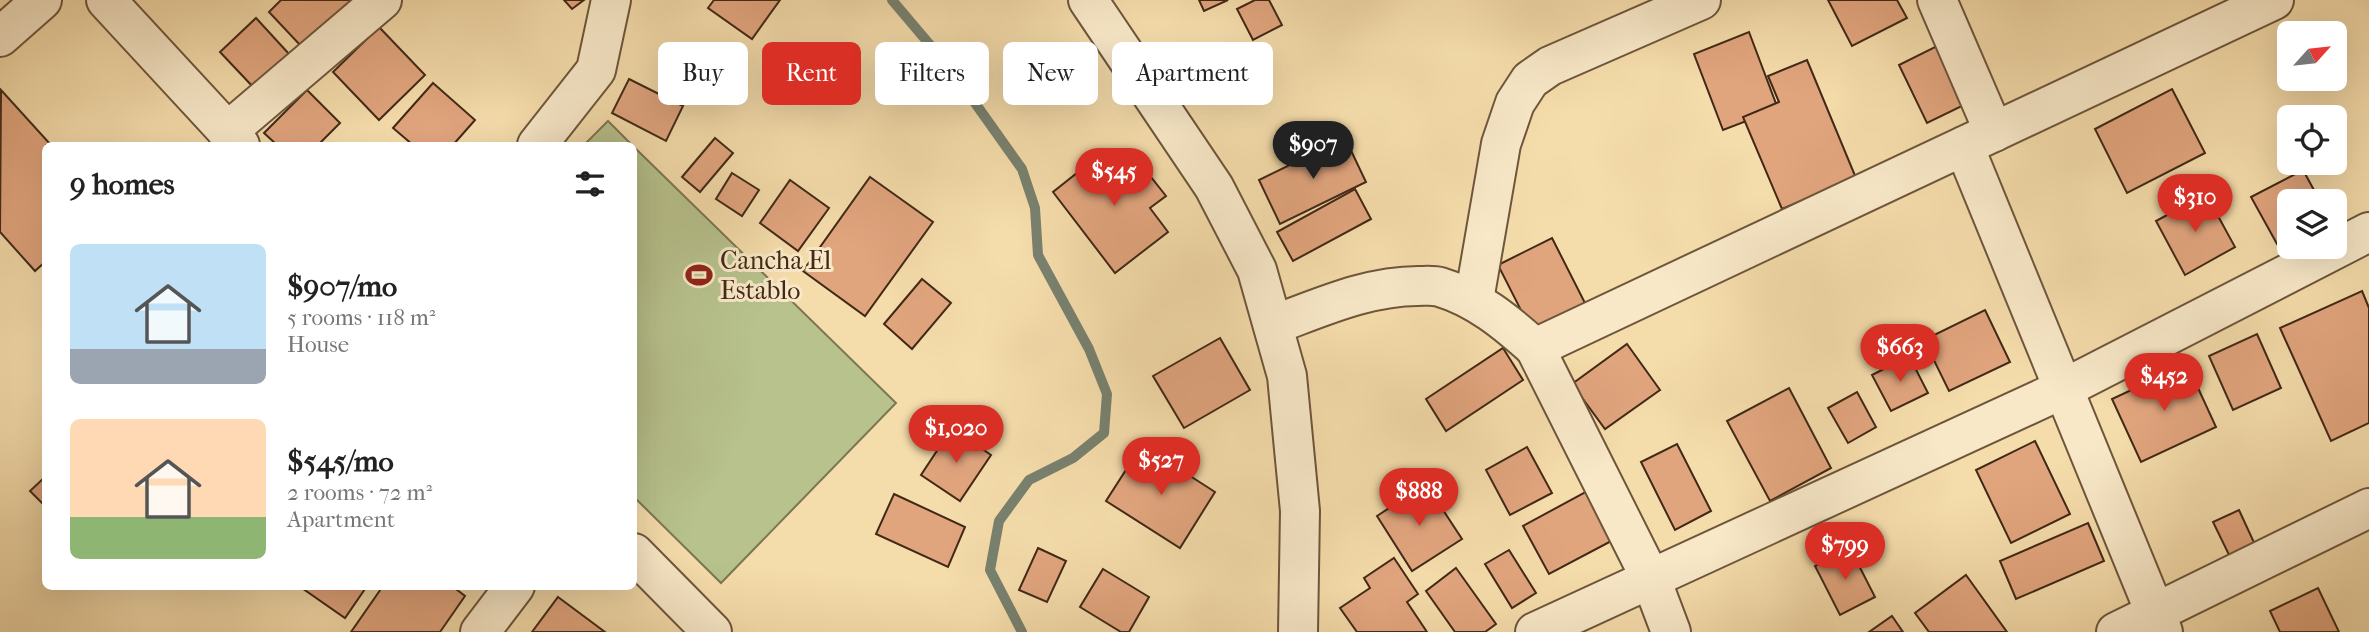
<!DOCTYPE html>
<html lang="en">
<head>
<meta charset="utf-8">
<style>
  :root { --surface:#fff; --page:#f2f2f2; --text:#222; --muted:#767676; --accent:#d93025 }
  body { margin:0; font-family:"IM FELL French Canon",serif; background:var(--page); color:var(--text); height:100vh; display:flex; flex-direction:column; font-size:26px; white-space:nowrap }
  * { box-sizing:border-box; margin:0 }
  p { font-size:23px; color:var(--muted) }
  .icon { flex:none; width:38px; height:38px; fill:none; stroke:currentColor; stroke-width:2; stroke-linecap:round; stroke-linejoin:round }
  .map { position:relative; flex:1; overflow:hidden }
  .drawer { position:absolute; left:42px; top:142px; width:595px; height:448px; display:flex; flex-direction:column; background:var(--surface); border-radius:10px; box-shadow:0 7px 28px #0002 }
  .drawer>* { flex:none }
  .guide { position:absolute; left:658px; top:42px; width:665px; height:63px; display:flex; gap:14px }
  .needle { width:46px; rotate:63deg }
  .fabs { position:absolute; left:2277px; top:21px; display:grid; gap:14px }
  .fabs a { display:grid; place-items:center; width:70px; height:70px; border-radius:10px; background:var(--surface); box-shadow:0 7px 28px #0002; font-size:35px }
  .price { position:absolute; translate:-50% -60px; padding:0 16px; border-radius:24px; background:var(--accent); color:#fff; font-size:23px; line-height:46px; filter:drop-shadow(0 2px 4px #0008) }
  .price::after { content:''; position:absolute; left:50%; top:42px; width:21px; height:16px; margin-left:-10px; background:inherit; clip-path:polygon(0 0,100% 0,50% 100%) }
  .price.on { background:#222; color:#fff }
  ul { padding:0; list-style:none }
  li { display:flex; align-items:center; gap:21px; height:175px; padding:0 28px }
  li span { display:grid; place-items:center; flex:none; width:196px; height:140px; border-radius:10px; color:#555 }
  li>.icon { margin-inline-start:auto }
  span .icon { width:84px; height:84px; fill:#fffc; stroke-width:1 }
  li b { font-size:30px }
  h2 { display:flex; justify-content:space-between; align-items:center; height:84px; padding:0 28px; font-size:30px }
  .chip { padding:0 24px; border-radius:10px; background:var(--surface); box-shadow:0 7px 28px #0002; font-size:24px; line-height:63px }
  .chip.on { background:var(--accent); color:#fff }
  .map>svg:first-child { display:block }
</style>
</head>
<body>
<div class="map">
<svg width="2369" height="632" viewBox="0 0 2369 632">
  <rect width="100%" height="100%" fill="#f5dcab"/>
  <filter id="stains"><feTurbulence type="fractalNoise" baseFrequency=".00286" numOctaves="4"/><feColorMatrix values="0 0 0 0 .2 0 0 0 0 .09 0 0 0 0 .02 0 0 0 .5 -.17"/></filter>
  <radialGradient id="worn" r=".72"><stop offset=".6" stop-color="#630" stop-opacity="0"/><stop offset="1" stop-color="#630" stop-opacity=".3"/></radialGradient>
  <!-- green -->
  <g fill="#b7c28d" stroke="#7c7652" stroke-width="2">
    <path d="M608 121 632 145H584Z"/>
    <path d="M634 147 896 403 721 583 634 497Z"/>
  </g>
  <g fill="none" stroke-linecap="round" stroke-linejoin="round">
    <!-- stream -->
    <path stroke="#78816f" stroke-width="10" d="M892 0 953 72 1022 169 1035 208 1038 255 1089 349 1107 394 1104 433 1073 458 1029 480 999 521 990 570 1022 632"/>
  </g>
  <!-- building -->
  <g fill="#e1a57e" stroke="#412917" stroke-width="2">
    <path d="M281 0H349L359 10 316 62 269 12Z"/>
    <path d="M564 0H584L572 9Z"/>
    <path d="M714 0H780L752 39 708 8Z"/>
    <path d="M1199 0H1228L1204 11Z"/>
    <path d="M1255 0H1269L1282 25 1253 40 1237 9Z"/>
    <path d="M1828 0H1897L1907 18 1852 46Z"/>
    <path d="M256 18 290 55 255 89 220 52Z"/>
    <path d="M379 27 425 75 379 120 333 72Z"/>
    <path d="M1749 32 1778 109 1723 130 1694 54Z"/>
    <path d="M1939 45 1966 104 1927 123 1899 65Z"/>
    <path d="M1807 60 1856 178 1782 209 1743 117 1779 102 1768 76Z"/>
    <path d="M629 79 683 106 666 141 612 113Z"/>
    <path d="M433 83 475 120 453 145H413L393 128Z"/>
    <path d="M2172 89 2205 153 2127 193 2095 129Z"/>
    <path d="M1 90 51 145H46V261L35 271 0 232Z"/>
    <path d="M307 90 340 123 318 145H277L264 133Z"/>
    <path d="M715 138 733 153 700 192 682 177Z"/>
    <path d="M1345 138 1366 182 1280 224 1259 180Z"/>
    <path d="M1106 150 1120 168 1135 157 1166 196 1150 208 1168 232 1115 273 1053 192Z"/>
    <path d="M2303 170 2320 201H2289V238L2277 244 2251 197Z"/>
    <path d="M732 173 759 190 742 216 716 199Z"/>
    <path d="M870 177 933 222 865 316 803 271Z"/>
    <path d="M790 180 829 208 798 251 760 223Z"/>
    <path d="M1355 189 1371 219 1293 261 1277 232Z"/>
    <path d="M2206 194 2235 247 2185 275 2156 221Z"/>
    <path d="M1552 238 1585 303 1531 330 1498 265Z"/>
    <path d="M922 279 951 303 912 349 884 324Z"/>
    <path d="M2362 291 2369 308V423L2331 441 2280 328Z"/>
    <path d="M1985 310 2010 362 1949 391 1924 340Z"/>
    <path d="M2257 334 2281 388 2233 410 2209 356Z"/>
    <path d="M1220 338 1250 390 1184 428 1153 376Z"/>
    <path d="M1627 344 1660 390 1605 429 1572 384Z"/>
    <path d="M1503 348 1523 380 1446 431 1426 399Z"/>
    <path d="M1909 356 1928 393 1891 411 1872 375Z"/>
    <path d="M2187 364 2216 427 2141 462 2112 399Z"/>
    <path d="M1789 388 1831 468 1770 501 1727 421Z"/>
    <path d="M1857 392 1876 427 1848 443 1828 408Z"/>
    <path d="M952 428 991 455 960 501 921 475Z"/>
    <path d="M2035 441 2070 514 2011 543 1976 470Z"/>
    <path d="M1677 444 1711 511 1675 530 1641 462Z"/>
    <path d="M1142 445 1215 492 1180 548 1106 501Z"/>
    <path d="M1527 447 1552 493 1510 515 1486 470Z"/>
    <path d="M46 476V507L30 491Z"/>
    <path d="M1426 484 1462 539 1412 571 1377 516Z"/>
    <path d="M1591 489 1617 538 1549 574 1523 526Z"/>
    <path d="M894 494 965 527 948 567 876 534Z"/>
    <path d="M2239 510 2257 549 2232 561 2213 522Z"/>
    <path d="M2088 523 2104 561 2016 599 2000 561Z"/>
    <path d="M1038 548 1066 561 1047 602 1019 590Z"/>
    <path d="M1850 548 1875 597 1840 615 1815 566Z"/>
    <path d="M1509 550 1536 593 1512 608 1485 564Z"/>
    <path d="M1394 558 1418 594 1407 602 1427 632H1357L1340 608 1370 588 1364 578Z"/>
    <path d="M1456 568 1496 624 1485 632H1455L1426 591Z"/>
    <path d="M1103 569 1149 597 1129 632H1121L1080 607Z"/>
    <path d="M1966 575 2007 632H1929L1915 613Z"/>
    <path d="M299 586H367L345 618Z"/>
    <path d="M383 586H452L465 596 440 632H351Z"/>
    <path d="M2318 588 2339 632H2280L2270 611Z"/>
    <path d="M558 597 605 632H532Z"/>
    <path d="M1892 616 1903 632H1869Z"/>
  </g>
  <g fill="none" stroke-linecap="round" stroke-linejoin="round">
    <!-- minor casing -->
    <g stroke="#6e563c" stroke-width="42">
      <g id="minor">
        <path d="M106 0 240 145"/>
        <path d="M1088 0 1214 187 1257 270 1287 376 1300 511 1298 632"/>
        <path d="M1937 0 1994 132"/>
        <path d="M0 37 42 0"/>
        <path d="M227 132 382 0"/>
        <path d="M537 145 596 70 611 0"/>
        <path d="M1964 146 2163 632"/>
        <path d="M1474 300 1501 144 1515 103 1530 80 1550 66 1701 0"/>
        <path d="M1273 325C1320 308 1367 286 1418 286 1425 286 1433 285 1440 287 1477 298 1506 322 1535 348"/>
        <path d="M634 553 712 632"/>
        <path d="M480 632 515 586"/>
        <path d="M1535 632 2063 389 2369 232"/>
        <path d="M1671 632 1651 579 1535 348 2274 0"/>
        <path d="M2116 632 2369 508"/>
      </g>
    </g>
    <!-- minor -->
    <use href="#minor" stroke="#f8e8c8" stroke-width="38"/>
  </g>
  <!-- icons -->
  <defs>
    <g id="stadium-bare" transform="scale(2.1)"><path d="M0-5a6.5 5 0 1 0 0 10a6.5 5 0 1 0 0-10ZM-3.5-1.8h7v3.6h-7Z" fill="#8f2418" stroke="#f8e8c8" stroke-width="2.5" paint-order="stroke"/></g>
  </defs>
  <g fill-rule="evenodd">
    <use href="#stadium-bare" x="699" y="275"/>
  </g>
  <g text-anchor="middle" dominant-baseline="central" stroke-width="6" stroke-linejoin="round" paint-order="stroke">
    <!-- poi labels -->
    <g font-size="26" fill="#412917" stroke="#f8e8c8" text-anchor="start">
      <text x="720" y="260">Cancha El<tspan x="720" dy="30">Establo</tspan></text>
    </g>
  </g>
  <rect width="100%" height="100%" filter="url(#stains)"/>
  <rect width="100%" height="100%" fill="url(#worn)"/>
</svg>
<div class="fabs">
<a><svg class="needle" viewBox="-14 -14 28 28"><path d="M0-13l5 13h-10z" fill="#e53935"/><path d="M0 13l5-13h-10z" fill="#767676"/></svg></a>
<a><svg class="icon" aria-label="locate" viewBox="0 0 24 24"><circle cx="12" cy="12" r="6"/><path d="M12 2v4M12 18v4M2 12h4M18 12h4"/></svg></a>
<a><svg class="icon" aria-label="layers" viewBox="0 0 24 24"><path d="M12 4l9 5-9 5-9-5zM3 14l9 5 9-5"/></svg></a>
</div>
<b class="price on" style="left:1313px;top:181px">$907</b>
<b class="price" style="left:1114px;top:208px">$545</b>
<b class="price" style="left:2195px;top:234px">$310</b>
<b class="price" style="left:1900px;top:384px">$663</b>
<b class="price" style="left:2164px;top:413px">$452</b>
<b class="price" style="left:956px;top:465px">$1,020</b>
<b class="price" style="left:1161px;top:497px">$527</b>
<b class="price" style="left:1419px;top:528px">$888</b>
<b class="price" style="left:1845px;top:582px">$799</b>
<div class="guide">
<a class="chip">Buy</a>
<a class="chip on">Rent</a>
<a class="chip">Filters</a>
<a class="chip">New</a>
<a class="chip">Apartment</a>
</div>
<section class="drawer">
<h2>9 homes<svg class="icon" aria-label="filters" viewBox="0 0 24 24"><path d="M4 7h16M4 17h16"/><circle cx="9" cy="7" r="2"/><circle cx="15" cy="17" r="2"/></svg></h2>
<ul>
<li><span style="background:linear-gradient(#bfe0f5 75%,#9aa5b1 0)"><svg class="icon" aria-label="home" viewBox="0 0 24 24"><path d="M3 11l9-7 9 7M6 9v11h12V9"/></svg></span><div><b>$907/mo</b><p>5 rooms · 118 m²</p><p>House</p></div></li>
<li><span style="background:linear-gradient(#ffd9b3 70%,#8fb573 0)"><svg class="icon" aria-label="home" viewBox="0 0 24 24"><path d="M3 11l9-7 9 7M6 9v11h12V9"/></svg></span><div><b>$545/mo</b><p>2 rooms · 72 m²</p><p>Apartment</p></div></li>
</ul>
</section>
</div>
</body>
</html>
